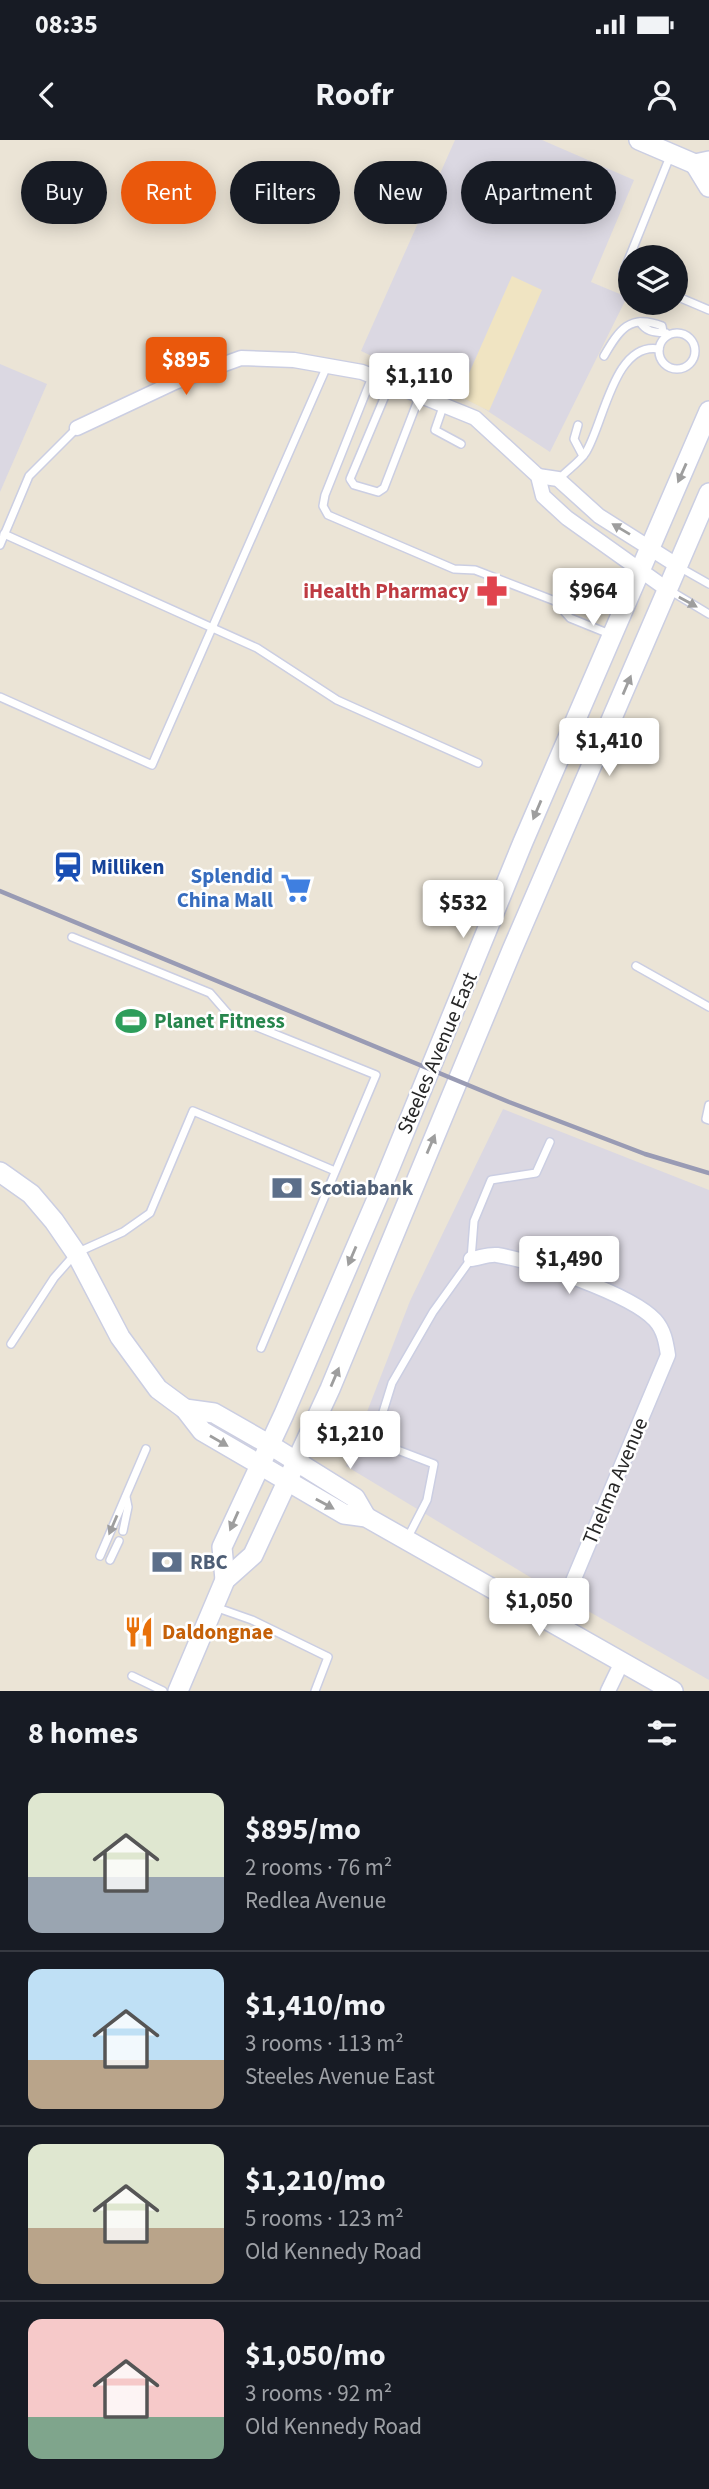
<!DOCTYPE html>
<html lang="en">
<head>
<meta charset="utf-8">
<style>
  :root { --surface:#171b24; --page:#20242c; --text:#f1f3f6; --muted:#9ea1a6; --line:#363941; --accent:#ea580c }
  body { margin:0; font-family:"Source Sans 3",sans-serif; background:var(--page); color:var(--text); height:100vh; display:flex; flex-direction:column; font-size:26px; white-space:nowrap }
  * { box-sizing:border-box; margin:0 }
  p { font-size:23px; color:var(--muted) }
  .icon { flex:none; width:38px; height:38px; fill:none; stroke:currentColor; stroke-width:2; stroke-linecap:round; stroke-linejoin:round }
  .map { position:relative; height:1551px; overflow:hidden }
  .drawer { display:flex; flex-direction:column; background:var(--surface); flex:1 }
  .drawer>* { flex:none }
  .banner { position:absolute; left:21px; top:21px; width:668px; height:63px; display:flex; gap:14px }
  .buttons { position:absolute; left:618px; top:105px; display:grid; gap:14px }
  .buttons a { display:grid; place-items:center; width:70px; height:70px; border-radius:50%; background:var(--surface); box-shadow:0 4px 18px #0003; font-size:35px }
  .price { position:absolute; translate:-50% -60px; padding:0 16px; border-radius:7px; background:#fff; color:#222; font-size:23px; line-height:46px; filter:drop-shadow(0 2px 4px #0008) }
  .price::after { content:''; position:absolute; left:50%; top:42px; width:21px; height:16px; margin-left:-10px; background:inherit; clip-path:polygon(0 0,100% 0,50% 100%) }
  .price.current { background:var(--accent); color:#fff }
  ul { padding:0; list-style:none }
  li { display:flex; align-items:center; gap:21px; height:175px; padding:0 28px }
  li+li { border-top:2px solid var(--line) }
  li span { display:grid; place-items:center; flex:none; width:196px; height:140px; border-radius:14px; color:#555 }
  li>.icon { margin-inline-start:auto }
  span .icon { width:84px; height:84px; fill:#fffc; stroke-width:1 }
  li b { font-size:30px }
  h2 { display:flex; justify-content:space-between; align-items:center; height:84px; padding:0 28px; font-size:30px }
  .tag { padding:0 24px; border-radius:32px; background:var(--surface); box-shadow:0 4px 18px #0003; font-size:24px; line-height:63px }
  .tag.current { background:var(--accent); color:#fff }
  .status { display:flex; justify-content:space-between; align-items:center; height:49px; padding:0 35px; background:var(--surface); direction:ltr }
  .status svg { height:19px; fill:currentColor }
  header { display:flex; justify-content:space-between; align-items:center; height:91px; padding:0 28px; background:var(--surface); font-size:32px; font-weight:700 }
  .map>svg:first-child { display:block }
</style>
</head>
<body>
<div class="status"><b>08:35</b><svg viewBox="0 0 49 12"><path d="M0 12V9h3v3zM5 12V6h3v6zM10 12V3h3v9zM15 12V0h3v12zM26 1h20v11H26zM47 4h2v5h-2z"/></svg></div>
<header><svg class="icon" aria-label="back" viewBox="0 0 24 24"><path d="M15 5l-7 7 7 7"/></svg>Roofr<svg class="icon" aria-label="person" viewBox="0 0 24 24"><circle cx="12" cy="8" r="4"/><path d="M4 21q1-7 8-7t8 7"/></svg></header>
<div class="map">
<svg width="709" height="1551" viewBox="0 0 709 1551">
  <rect width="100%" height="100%" fill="#ebe4d6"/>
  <!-- industrial -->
  <g fill="#dbd8e2">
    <path d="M455 0H542L634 40 591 142 627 157 550 312 480 266 361 211Z"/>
    <path d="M0 224 47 244 0 352Z"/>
    <path d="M503 969 709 1050V1540L553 1451 346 1326 410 1161Z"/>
  </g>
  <!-- education -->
  <path fill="#f0e4c2" d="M512 136 542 150 489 271 459 256Z"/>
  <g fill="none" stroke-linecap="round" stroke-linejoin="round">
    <!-- lane casing -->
    <g stroke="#cbcee2" stroke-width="10">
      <g id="lane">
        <path d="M630 136 623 133 671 14"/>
        <path d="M676 156 709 170"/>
        <path d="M640 182C647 193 656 192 666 193"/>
        <circle cx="677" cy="211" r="18"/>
        <path d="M604 216C619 190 630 173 662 186L663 192"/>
        <path d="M372 237 325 355 323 366 328 375 454 429 475 430 555 461 570 478 612 495"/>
        <path d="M390 244 350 339 354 345 378 352 384 348 420 255"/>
        <path d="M444 264 435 290 461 304"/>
        <path d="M578 285 574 299 583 316"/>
        <path d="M559 339C567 330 580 322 586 312 604 283 614 201 659 209"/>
        <path d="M4 394 257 508 337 560 478 623"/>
        <path d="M0 405 29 336 77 288"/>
        <path d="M679 427 709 444"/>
        <path d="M669 450 709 474"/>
        <path d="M0 557 152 625 327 226"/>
        <path d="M72 797 210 853 230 876 376 935 261 1208"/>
        <path d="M636 826 709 867"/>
        <path d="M709 965 706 979 709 980"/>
        <path d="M11 1204 54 1138 76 1113 123 1092 150 1073 193 971 335 1031"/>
        <path d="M123 1391 128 1367 126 1357"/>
        <path d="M407 1399 427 1360 434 1324 374 1301 392 1243 433 1172 471 1119 474 1081 491 1040 536 1033 550 1002"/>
        <path d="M100 1416 146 1309"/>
        <path d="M110 1420 119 1401"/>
        <path d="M215 1467 252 1480 328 1517 315 1551"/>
        <path d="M132 1536 163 1551"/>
      </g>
    </g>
    <!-- street casing -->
    <g stroke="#cbcee2" stroke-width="17">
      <g id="street">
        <path d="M77 288 175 242 241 218 294 220 362 232 475 278 538 336 543 356 567 378 668 450"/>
        <path d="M538 336 558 339 599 376 678 426"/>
        <path d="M471 1119C479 1118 489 1114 497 1115 533 1121 631 1154 655 1180 664 1190 666 1202 668 1215L555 1484"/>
        <path d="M608 1551 622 1522"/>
      </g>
    </g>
    <!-- secondary casing -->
    <g stroke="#cbcee2" stroke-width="22">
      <g id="secondary">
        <path d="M639 0 695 24 709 21"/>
        <path d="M695 24 709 47"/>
        <path d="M0 1032 31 1054 54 1081 76 1113 120 1197 158 1249 185 1269 202 1291 344 1374 366 1377 673 1551"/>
        <path d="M185 1269 214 1273 270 1305 355 1358 366 1377"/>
        <path d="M225 1440 222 1407 284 1274 379 1054 523 702 709 271"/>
        <path d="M178 1551 225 1440 253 1415 330 1249 512 810 709 353"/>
      </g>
    </g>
    <!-- lane -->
    <use href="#lane" stroke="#fff" stroke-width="7"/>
    <!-- street -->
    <use href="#street" stroke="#fff" stroke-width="14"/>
    <!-- secondary -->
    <use href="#secondary" stroke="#fff" stroke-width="19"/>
    <!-- rail -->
    <path stroke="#999bb4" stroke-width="4.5" d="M0 751 509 962 645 1014 709 1033"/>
  </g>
  <!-- one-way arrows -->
  <defs><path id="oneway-solid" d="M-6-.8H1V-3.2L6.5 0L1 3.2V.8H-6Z" transform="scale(1.75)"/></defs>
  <g fill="#9e9e9e">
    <use href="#oneway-solid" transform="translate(682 333) rotate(114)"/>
    <use href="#oneway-solid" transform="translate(621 389) rotate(-149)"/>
    <use href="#oneway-solid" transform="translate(688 462) rotate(29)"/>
    <use href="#oneway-solid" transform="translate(627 545) rotate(-67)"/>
    <use href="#oneway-solid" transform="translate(537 670) rotate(113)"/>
    <use href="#oneway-solid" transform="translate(431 1004) rotate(-67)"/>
    <use href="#oneway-solid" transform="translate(352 1116) rotate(113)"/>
    <use href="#oneway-solid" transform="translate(335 1237) rotate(-67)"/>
    <use href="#oneway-solid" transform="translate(219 1301) rotate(30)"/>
    <use href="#oneway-solid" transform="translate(325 1364) rotate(29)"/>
    <use href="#oneway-solid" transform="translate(234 1381) rotate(114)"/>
    <use href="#oneway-solid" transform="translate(113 1385) rotate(113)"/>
  </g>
  <!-- icons -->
  <defs>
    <g id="pharmacy-bare" transform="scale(2.415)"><path d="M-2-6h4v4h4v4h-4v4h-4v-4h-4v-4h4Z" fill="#e0444e" stroke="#fff" stroke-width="2.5" paint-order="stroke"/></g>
    <g id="station-bare" transform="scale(2.415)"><path d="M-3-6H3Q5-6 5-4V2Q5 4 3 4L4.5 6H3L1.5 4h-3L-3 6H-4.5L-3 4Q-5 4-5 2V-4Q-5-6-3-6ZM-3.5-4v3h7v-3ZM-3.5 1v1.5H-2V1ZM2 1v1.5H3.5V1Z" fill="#1a4fb4" stroke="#fff" stroke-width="2.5" paint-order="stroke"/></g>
    <g id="supermarket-bare" transform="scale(2.415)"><path d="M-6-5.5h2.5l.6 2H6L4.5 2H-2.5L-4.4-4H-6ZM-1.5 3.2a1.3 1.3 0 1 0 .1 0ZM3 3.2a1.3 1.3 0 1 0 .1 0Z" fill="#3f7fe0" stroke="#fff" stroke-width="2.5" paint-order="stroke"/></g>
    <g id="stadium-bare" transform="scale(2.415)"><path d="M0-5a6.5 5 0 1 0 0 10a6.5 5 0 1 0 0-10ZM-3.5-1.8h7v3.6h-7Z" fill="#2e9e5b" stroke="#fff" stroke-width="2.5" paint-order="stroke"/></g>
    <g id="bank-bare" transform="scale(2.415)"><path d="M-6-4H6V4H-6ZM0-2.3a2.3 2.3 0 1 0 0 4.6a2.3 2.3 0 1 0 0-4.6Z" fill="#5c6f8a" stroke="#fff" stroke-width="2.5" paint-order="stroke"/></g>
    <g id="restaurant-bare" transform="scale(2.415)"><path d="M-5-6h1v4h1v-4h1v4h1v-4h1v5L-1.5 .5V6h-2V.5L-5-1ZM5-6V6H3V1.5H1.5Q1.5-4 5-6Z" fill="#e8710a" stroke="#fff" stroke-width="2.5" paint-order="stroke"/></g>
  </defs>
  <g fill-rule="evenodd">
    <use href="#pharmacy-bare" x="492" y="451"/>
    <use href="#station-bare" x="68" y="727"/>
    <use href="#supermarket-bare" x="296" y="748"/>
    <use href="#stadium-bare" x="131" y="881"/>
    <use href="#bank-bare" x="287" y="1048"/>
    <use href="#bank-bare" x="167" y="1422"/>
    <use href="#restaurant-bare" x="139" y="1492"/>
  </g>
  <g text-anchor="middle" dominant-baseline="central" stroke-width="5" stroke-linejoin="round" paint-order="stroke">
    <!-- health labels -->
    <g font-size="21" font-weight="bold" fill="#be3a42" stroke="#fff" text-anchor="end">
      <text x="469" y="451">iHealth Pharmacy</text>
    </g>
    <!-- transit labels -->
    <g font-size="21" font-weight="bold" fill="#164399" stroke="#fff" text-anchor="start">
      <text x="91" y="727">Milliken</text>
    </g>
    <!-- shop labels -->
    <g font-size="21" font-weight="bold" fill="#366cbe" stroke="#fff" text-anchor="end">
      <text x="273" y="736">Splendid<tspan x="273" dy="24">China Mall</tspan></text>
    </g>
    <!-- leisure labels -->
    <g font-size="21" font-weight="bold" fill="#27864d" stroke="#fff" text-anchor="start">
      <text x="154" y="881">Planet Fitness</text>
    </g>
    <!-- street labels -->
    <g font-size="21" fill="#272727" stroke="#fff">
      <text transform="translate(437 913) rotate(-67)">Steeles Avenue East</text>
      <text transform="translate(615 1341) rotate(-67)">Thelma Avenue</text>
    </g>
    <!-- service labels -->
    <g font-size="21" font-weight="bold" fill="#4e5e75" stroke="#fff" text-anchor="start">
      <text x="310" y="1048">Scotiabank</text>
      <text x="190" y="1422">RBC</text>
    </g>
    <!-- food labels -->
    <g font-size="21" font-weight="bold" fill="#c56008" stroke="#fff" text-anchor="start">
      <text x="162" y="1492">Daldongnae</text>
    </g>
  </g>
</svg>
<div class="buttons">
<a><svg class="icon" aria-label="layers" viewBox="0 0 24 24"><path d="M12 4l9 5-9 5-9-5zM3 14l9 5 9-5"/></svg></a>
</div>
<b class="price current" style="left:186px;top:257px">$895</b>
<b class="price" style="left:419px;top:273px">$1,110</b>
<b class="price" style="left:593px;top:488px">$964</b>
<b class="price" style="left:609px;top:638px">$1,410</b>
<b class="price" style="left:463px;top:800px">$532</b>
<b class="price" style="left:569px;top:1156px">$1,490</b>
<b class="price" style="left:350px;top:1331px">$1,210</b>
<b class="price" style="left:539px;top:1498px">$1,050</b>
<div class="banner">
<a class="tag">Buy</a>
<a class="tag current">Rent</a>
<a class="tag">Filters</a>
<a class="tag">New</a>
<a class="tag">Apartment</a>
</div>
</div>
<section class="drawer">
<h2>8 homes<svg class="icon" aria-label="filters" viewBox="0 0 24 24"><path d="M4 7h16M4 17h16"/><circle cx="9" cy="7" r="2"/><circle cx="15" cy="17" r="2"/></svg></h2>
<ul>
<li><span style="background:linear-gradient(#dfe7d0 60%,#9aa5b1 0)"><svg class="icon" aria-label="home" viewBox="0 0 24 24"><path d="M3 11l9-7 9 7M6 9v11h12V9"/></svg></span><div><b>$895/mo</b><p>2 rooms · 76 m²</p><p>Redlea Avenue</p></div></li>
<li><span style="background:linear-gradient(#bfe0f5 65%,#b9a48a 0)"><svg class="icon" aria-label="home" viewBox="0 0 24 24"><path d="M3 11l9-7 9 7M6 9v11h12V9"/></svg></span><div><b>$1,410/mo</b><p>3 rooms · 113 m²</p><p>Steeles Avenue East</p></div></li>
<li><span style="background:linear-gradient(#dfe7d0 60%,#b9a48a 0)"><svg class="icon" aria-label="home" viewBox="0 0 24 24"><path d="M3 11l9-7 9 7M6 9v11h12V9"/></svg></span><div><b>$1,210/mo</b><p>5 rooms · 123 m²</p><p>Old Kennedy Road</p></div></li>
<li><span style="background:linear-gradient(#f6c9c9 70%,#7fa58c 0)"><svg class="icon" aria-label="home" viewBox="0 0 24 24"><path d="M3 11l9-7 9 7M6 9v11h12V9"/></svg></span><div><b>$1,050/mo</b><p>3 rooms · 92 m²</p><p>Old Kennedy Road</p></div></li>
</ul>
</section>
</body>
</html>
